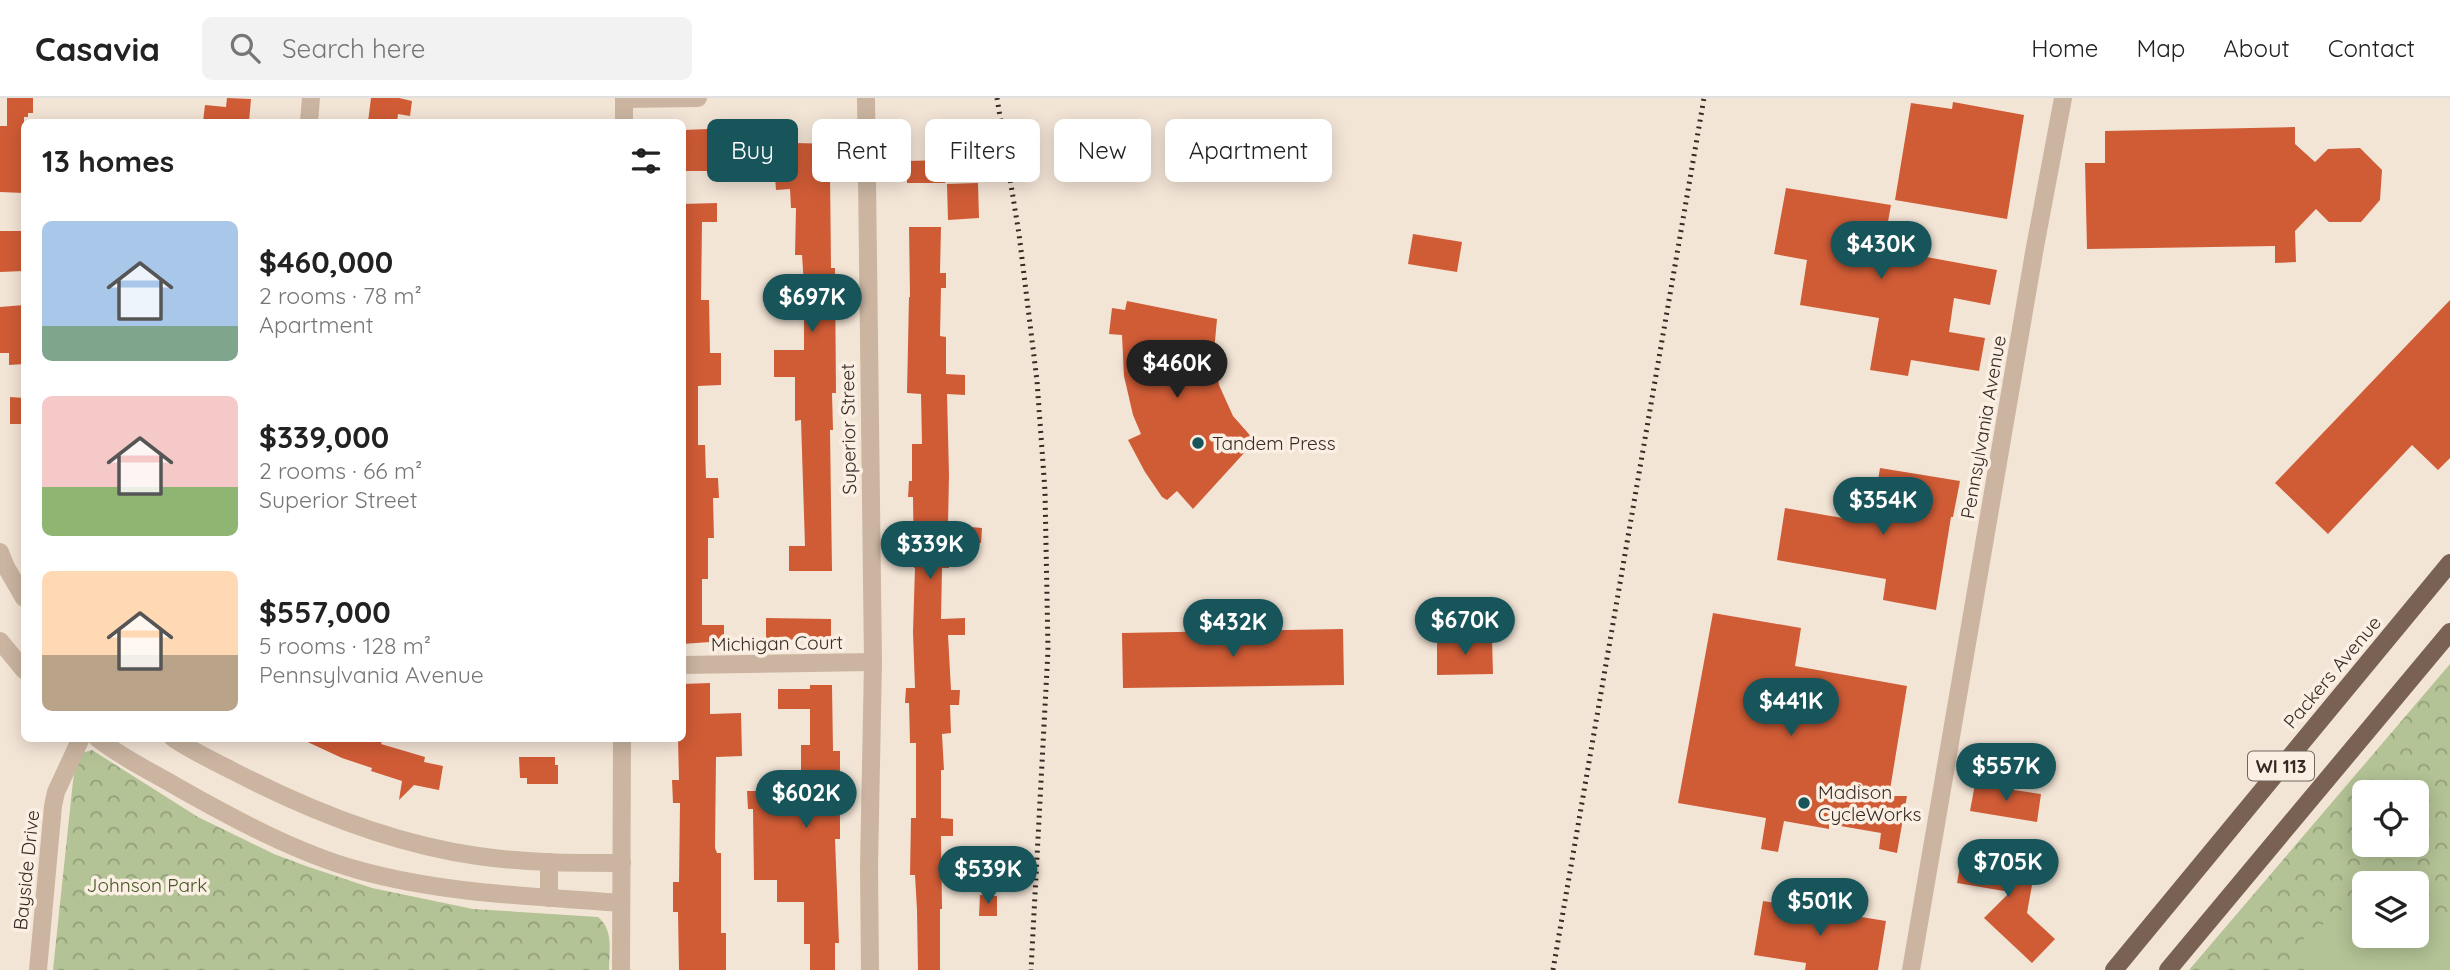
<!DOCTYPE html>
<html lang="en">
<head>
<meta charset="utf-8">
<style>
  :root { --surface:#fff; --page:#f2f2f2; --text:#222; --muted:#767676; --line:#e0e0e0; --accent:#17555a }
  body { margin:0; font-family:Quicksand,sans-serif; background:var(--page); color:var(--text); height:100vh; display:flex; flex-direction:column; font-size:26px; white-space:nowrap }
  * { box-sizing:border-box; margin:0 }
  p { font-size:23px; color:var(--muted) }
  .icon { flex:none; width:38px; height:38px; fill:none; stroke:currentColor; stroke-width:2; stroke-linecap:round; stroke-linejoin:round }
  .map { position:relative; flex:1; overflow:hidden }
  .details { position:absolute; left:21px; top:21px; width:665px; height:623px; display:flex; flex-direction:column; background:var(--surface); border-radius:10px; box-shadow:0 4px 18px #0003 }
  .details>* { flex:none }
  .hud { position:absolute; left:707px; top:21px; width:665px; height:63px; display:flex; gap:14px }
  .buttons { position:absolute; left:2352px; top:682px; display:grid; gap:14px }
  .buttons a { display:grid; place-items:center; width:77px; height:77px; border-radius:10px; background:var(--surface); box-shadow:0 4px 18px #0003; font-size:35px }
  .price { position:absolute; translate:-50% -60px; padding:0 16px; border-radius:24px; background:var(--accent); color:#fff; font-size:23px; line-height:46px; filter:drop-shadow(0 2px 4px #0008) }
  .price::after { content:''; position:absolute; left:50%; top:42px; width:21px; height:16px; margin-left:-10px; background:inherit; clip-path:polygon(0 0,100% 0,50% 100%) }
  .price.selected { background:#222; color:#fff }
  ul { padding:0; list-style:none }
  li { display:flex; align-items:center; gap:21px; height:175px; padding:0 21px }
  li span { display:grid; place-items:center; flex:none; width:196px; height:140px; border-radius:10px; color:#555 }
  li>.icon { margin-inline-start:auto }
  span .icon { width:84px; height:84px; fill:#fffc; stroke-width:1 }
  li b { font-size:30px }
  h2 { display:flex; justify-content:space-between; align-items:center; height:84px; padding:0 21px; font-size:30px }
  .tag { padding:0 24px; border-radius:10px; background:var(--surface); box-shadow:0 4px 18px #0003; font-size:24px; line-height:63px }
  .tag.selected { background:var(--accent); color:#fff }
  header { display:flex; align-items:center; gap:42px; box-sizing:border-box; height:98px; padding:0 35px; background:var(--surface); border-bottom:2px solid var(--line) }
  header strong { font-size:33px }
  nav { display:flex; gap:38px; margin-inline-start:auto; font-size:24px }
  .search { width:490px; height:63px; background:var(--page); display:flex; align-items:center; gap:18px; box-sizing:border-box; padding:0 24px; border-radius:10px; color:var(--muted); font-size:26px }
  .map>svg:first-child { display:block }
</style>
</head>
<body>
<header>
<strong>Casavia</strong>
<div class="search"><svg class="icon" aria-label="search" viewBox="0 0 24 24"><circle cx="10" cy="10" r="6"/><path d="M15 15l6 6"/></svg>Search here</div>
<nav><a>Home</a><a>Map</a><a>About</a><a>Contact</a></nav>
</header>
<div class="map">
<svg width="2450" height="872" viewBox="0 0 2450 872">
  <defs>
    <pattern id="park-crowns" width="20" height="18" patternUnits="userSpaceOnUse" patternTransform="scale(1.75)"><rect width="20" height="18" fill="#b3c395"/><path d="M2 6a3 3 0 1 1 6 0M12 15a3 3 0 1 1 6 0" fill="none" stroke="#929f79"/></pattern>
  </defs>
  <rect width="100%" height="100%" fill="#f3e5d6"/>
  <!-- park -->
  <g fill="url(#park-crowns)" fill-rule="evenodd">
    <path d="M2450 566V872H2189ZM2364 695H2417V747H2364ZM2364 786H2417V838H2364Z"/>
    <path d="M92 652 198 719 274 756 306 768 372 790 473 811 598 819C614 832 609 853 609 872H53L73 683 76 665 82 655Z"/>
  </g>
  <!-- pitch -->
  <path fill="#b3c395" d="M2417 794 2450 838V872H2311L2293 849 2364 795V838H2417Z"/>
  <!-- building -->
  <g fill="#d05c36">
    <path d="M7 0H33V15H28V19H24V95L0 94V28H7Z"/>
    <path d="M227 0 251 1 249 24H203L205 7 226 9Z"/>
    <path d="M371 0H399L412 3 410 18 398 16 397 24H368Z"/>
    <path d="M1953 4 2024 17 2007 121 1895 102 1911 5 1952 11Z"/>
    <path d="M2295 29V46L2315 64 2328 51 2360 50 2382 72 2380 102 2361 124H2329L2316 111 2295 133 2296 164 2275 165V148L2087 151 2085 65H2105V33Z"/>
    <path d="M709 31 710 73H682V32Z"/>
    <path d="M771 31H793V45L840 46 841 72 830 73 831 170H835L836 295H832L833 332H830L832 473H789V448H805L801 322 795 323V279H774V252H804V187L802 157H795L796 110H791L790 91 776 92 775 79H773L772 70Z"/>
    <path d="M945 62V85H907V63Z"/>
    <path d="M978 85 979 120 948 122 947 86Z"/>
    <path d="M1786 90 1891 107 1883 151 1997 172 1990 207 1954 200 1949 234 1985 240 1979 273 1911 262 1908 278 1870 272 1879 220 1800 207 1807 162 1774 156Z"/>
    <path d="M717 105V124H702L701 202H709L710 255H721V287L698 288V347H705L706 380H718L719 400H713L714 440H708V481H702V527H724V543L682 546V106Z"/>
    <path d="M909 129H941L940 175H946V190H941L940 238 946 239V276L965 277V297L947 296 949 377 948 427 982 430 981 445 949 442V470H942L941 521 965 520V537H948L951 592H960L959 607H950L951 635 942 636 944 672H941V720L953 721V738H941L942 811H940V872H918L917 812 915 777H910L911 720H916V645H910L909 605H905L906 590H915L913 534 915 470H914L913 399H908L909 383H912V346H922L921 296 907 295 909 199H910Z"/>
    <path d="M0 133H24V173L0 174Z"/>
    <path d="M1413 136 1462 144 1457 174 1408 166Z"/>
    <path d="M2450 202V360L2438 372 2412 347 2328 436 2275 385Z"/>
    <path d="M1127 203 1217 221 1214 254 1219 287 1233 318 1255 343 1193 411 1177 393 1167 402 1162 399 1145 374 1128 342 1141 336 1133 317 1124 278 1122 237 1109 236 1112 210 1125 212Z"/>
    <path d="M24 207V266L9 267V255H0V209Z"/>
    <path d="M10 299 24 300V326H10Z"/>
    <path d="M1880 370 1960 383 1953 419H1951L1936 512 1883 502 1886 481 1777 462 1785 410 1871 425Z"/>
    <path d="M1713 515 1801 530 1795 568 1907 588 1889 698H1907L1897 755 1879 751 1881 735 1829 726V731L1784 723 1778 754 1761 751 1766 720 1678 705Z"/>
    <path d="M766 520 831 521V541L766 542Z"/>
    <path d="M1343 531 1344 587 1123 590 1122 535Z"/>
    <path d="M1492 540 1493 576 1437 577V541Z"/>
    <path d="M710 585V616L741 615 742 658 716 659 715 750 717 755H721V835H726V872H679L678 814H673V784H679L680 705H673L672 682H679L678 640H682V586Z"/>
    <path d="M810 587H832L833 653H840V741H835L839 845H835V872H810V846H804V804H777V782H754L753 711H748L747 693H768V702L801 701V647H810V611H778V591H810Z"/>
    <path d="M299 640H383L381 646 425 659 424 664 443 668 439 692 414 687 399 702 402 683 371 673 372 670 342 660Z"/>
    <path d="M519 659H555V667H558V686H527V680H520Z"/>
    <path d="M1975 686 2041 696 2037 724 1970 713Z"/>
    <path d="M1963 752 2036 765 2027 815 2055 841 2032 865 1984 820 2010 794 1957 785Z"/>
    <path d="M980 797 997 798V818H979Z"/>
    <path d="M1763 803 1886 823 1878 872H1805L1806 865 1754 857Z"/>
  </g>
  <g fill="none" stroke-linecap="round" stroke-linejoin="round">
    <!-- minor -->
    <g stroke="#cbb5a1" stroke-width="18">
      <path d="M866 0 873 564 869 769 870 872"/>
      <path d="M309 24 311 0"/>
      <path d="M0 454 6 469 24 500"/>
      <path d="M0 543 24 572"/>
      <path d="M682 567 873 564"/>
      <path d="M97 640C122 660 152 674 179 690 234 721 297 755 358 772 444 796 533 798 621 805"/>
      <path d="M173 640C192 653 213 663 233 673 310 713 392 746 478 758 526 765 574 765 622 765"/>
      <path d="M549 764V800"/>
      <path d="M38 872 53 708 56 694 81 640"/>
      <path d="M1911 872 2035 149 2063 0"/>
    </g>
    <!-- tertiary -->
    <g stroke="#cbb5a1" stroke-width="18">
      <path d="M624 0V24"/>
      <path d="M624 1 698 0"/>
      <path d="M621 872 622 640"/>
    </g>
    <!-- primary -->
    <g stroke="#796154" stroke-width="18">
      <path d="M2114 872 2450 465"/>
      <path d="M2168 872 2450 534"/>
    </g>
    <!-- rail -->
    <g stroke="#352a25" stroke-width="5" stroke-dasharray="2 5" stroke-linecap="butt">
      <path d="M997 0 1019 136 1037 283 1045 393 1048 552 1031 872"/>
      <path d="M1553 872 1704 0"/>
    </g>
  </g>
  <!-- markers -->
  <g fill="#17555a" stroke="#faefe2" stroke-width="2.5">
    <circle cx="1198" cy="345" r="7"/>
    <circle cx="1804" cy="705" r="7"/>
  </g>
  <g text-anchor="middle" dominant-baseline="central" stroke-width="7" stroke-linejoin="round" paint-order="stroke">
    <!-- shield labels -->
    <rect fill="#faefe2" stroke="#70655e" stroke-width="2" x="2248" y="653.5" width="66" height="29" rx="5"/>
    <g font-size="18" font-weight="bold" fill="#352a25">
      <text x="2281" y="668">WI 113</text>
    </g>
    <!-- street labels -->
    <g font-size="19" fill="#352a25" stroke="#faefe2">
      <text transform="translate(1983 329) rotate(-80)">Pennsylvania Avenue</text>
      <text transform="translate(848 331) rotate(-91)">Superior Street</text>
      <text transform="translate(777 545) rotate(-1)">Michigan Court</text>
      <text transform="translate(2332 574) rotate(-50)">Packers Avenue</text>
      <text transform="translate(26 772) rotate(-84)">Bayside Drive</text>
    </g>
    <!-- poi labels -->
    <g font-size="19" fill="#352a25" stroke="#faefe2" text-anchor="start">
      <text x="1212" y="345">Tandem Press</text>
      <text x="1818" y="694">Madison<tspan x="1818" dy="22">CycleWorks</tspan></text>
    </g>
    <!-- park labels -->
    <g font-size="19" fill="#445526" stroke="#faefe2">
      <text x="147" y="787">Johnson Park</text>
    </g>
  </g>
</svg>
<div class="buttons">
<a><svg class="icon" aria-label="locate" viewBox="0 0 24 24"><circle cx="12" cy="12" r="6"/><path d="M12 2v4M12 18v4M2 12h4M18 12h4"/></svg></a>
<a><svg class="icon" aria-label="layers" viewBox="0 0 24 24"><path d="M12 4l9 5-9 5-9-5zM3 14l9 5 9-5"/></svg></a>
</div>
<b class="price" style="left:1881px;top:183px">$430K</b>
<b class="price" style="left:812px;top:236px">$697K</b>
<b class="price selected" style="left:1177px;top:302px">$460K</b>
<b class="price" style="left:1883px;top:439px">$354K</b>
<b class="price" style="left:930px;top:483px">$339K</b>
<b class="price" style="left:1465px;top:559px">$670K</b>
<b class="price" style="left:1233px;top:561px">$432K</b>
<b class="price" style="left:1791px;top:640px">$441K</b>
<b class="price" style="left:2006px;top:705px">$557K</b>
<b class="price" style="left:806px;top:732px">$602K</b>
<b class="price" style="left:2008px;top:801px">$705K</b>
<b class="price" style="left:988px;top:808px">$539K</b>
<b class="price" style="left:1820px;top:840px">$501K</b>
<div class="hud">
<a class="tag selected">Buy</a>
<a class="tag">Rent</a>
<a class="tag">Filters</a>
<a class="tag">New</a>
<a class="tag">Apartment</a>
</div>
<section class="details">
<h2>13 homes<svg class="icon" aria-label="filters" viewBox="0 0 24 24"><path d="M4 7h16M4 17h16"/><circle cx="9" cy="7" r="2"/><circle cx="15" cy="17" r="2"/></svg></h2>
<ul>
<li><span style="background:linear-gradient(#a9c7e8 75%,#7fa58c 0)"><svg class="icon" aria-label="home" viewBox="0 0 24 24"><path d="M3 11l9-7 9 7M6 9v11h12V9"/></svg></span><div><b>$460,000</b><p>2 rooms · 78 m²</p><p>Apartment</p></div></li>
<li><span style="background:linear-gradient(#f6c9c9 65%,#8fb573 0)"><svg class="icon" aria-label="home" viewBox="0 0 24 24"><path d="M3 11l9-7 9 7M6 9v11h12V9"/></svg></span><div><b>$339,000</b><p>2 rooms · 66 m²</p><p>Superior Street</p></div></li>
<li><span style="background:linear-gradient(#ffd9b3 60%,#b9a48a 0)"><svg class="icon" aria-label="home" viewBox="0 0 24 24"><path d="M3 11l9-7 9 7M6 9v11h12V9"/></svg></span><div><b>$557,000</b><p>5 rooms · 128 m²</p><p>Pennsylvania Avenue</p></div></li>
</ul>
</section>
</div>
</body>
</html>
